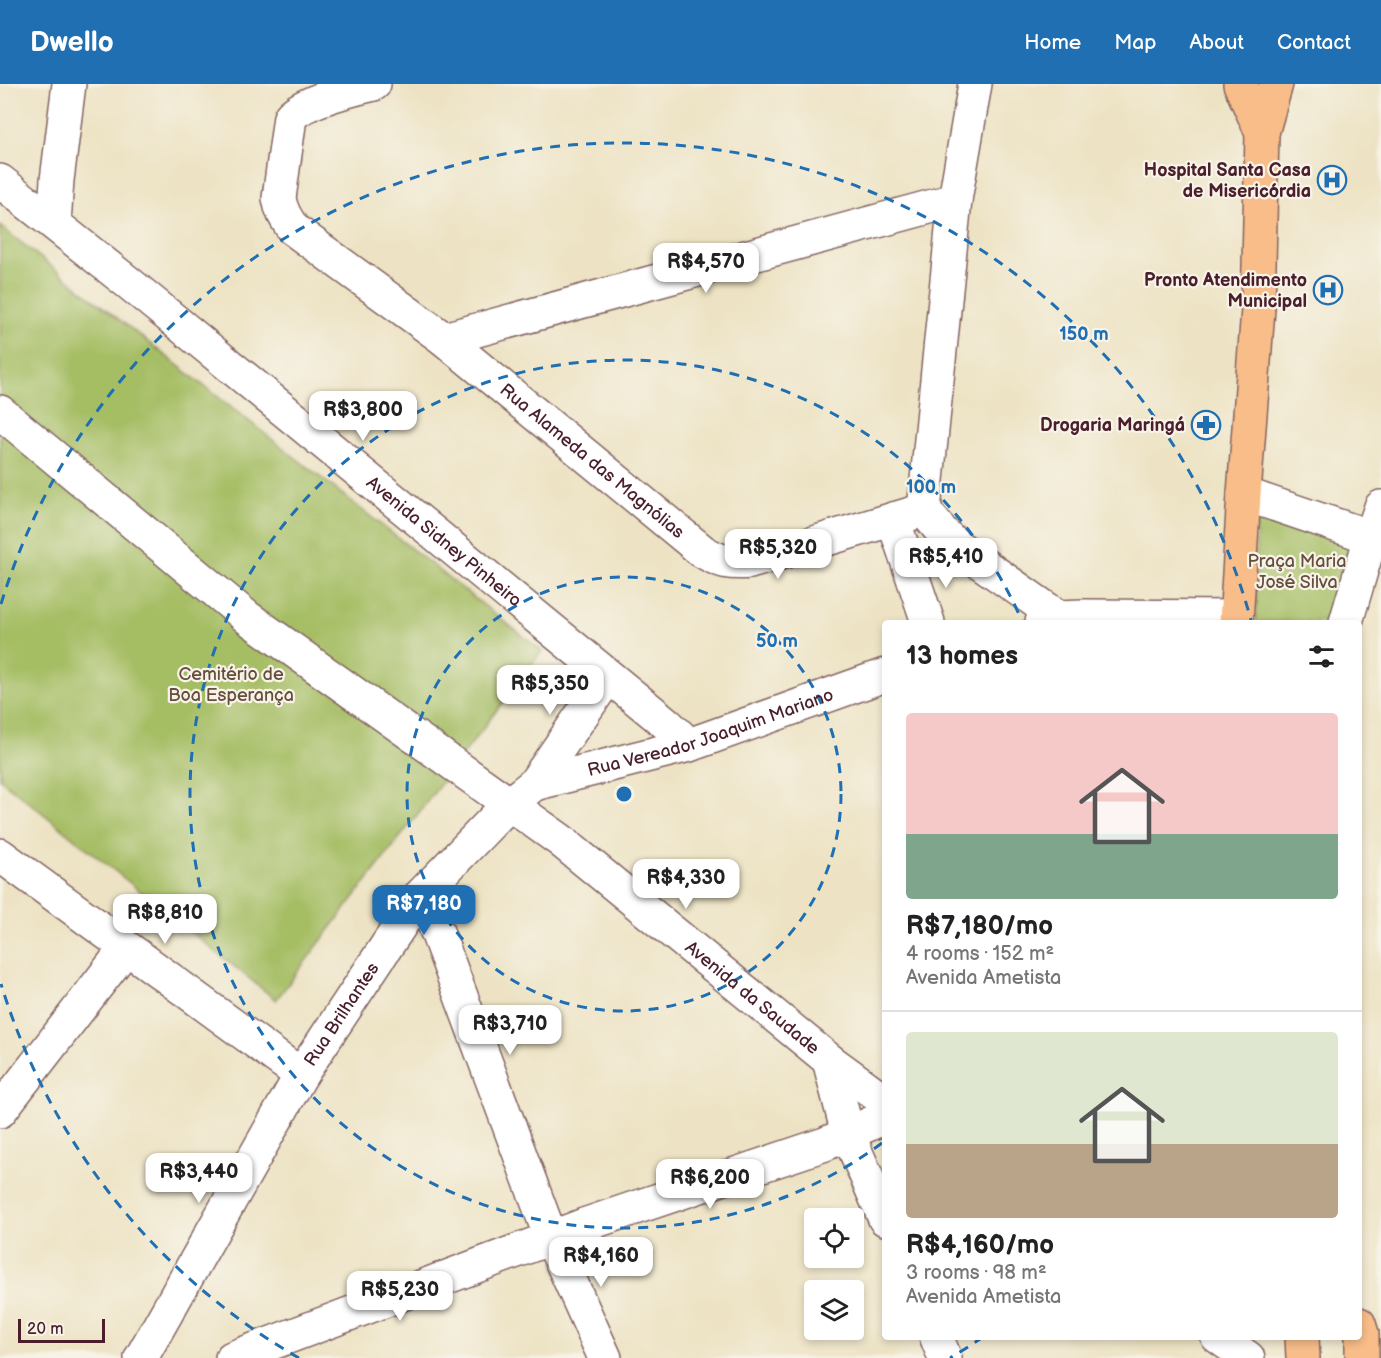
<!DOCTYPE html>
<html lang="en">
<head>
<meta charset="utf-8">
<style>
  :root { --surface:#fff; --page:#f2f2f2; --text:#222; --muted:#767676; --line:#e0e0e0; --accent:#1f6fb2 }
  body { margin:0; font-family:"Balsamiq Sans",sans-serif; background:var(--page); color:var(--text); height:100vh; display:flex; flex-direction:column; font-size:22px; white-space:nowrap }
  * { box-sizing:border-box; margin:0 }
  p { font-size:20px; color:var(--muted) }
  .icon { flex:none; width:33px; height:33px; fill:none; stroke:currentColor; stroke-width:2; stroke-linecap:round; stroke-linejoin:round }
  .map { position:relative; flex:1; overflow:hidden }
  .drawer { position:absolute; left:882px; top:536px; width:480px; height:720px; display:flex; flex-direction:column; background:var(--surface); border-radius:6px; box-shadow:0 3px 9px #0003 }
  .drawer>* { flex:none }
  .fabs { position:absolute; left:804px; top:1124px; display:grid; gap:12px }
  .fabs a { display:grid; place-items:center; width:60px; height:60px; border-radius:6px; background:var(--surface); box-shadow:0 3px 9px #0003; font-size:30px }
  .scale { position:absolute; left:18px; bottom:15px; width:87px; box-sizing:border-box; padding-left:6px; border:3px solid #4a1f2b; border-top:0; font-size:16px; line-height:21px; white-space:nowrap; color:#4a1f2b; -webkit-text-stroke:4px #f7f3e8; paint-order:stroke }
  .price { position:absolute; translate:-50% -51px; padding:0 14px; border-radius:12px; background:#fff; color:#222; font-size:20px; line-height:39px; filter:drop-shadow(0 2px 3px #0008) }
  .price::after { content:''; position:absolute; left:50%; top:36px; width:18px; height:14px; margin-left:-9px; background:inherit; clip-path:polygon(0 0,100% 0,50% 100%) }
  .price.current { background:var(--accent); color:#fff }
  ul { padding:0; list-style:none }
  li { display:grid; align-content:center; gap:12px; height:318px; padding:0 24px }
  li+li { border-top:2px solid var(--line) }
  li span { display:grid; place-items:center; height:186px; border-radius:6px; color:#555 }
  li>.icon { margin-inline-start:auto }
  span .icon { width:108px; height:108px; fill:#fffc; stroke-width:1 }
  li b { font-size:26px }
  h2 { display:flex; justify-content:space-between; align-items:center; height:72px; padding:0 24px; font-size:26px }
  header { display:flex; align-items:center; gap:36px; box-sizing:border-box; height:84px; padding:0 30px; background:var(--accent); color:#fff }
  header strong { font-size:28px }
  nav { display:flex; gap:33px; margin-inline-start:auto; font-size:21px }
  .map>svg:first-child { display:block }
</style>
</head>
<body>
<header>
<strong>Dwello</strong>
<nav><a>Home</a><a>Map</a><a>About</a><a>Contact</a></nav>
</header>
<div class="map">
<svg width="1381" height="1274" viewBox="0 0 1381 1274">
  <rect width="100%" height="100%" fill="#f7f3e8"/>
  <filter id="ink" filterUnits="userSpaceOnUse"><feTurbulence type="fractalNoise" baseFrequency=".0167" numOctaves="2"/><feDisplacementMap in="SourceGraphic" scale="12" xChannelSelector="R" yChannelSelector="G"/><feConvolveMatrix kernelMatrix="1 2 1 2 8 2 1 2 1" color-interpolation-filters="sRGB"/></filter>
  <filter id="wash" filterUnits="userSpaceOnUse"><feTurbulence type="fractalNoise" baseFrequency=".008" numOctaves="4" result="noise"/><feDisplacementMap in="SourceGraphic" scale="24" xChannelSelector="R" yChannelSelector="G"/><feGaussianBlur stdDeviation="1.35" result="paint"/><feColorMatrix in="noise" values="0 0 0 0 0 0 0 0 0 0 0 0 0 0 0 0 0 1.4 0 .05"/><feComposite in="paint" operator="in"/></filter>
  <g filter="url(#wash)">
    <rect width="100%" height="100%" fill="#ede3c4"/>
    <!-- green -->
    <g fill="#a5bd63" stroke="#786e47" stroke-width="1.5">
      <path d="M0 142 542 567 276 916 0 695Z"/>
      <path d="M1256 426 1350 460 1325 538H1256Z"/>
    </g>
  </g>
  <g filter="url(#ink)">
    <g fill="none" stroke-linecap="round" stroke-linejoin="round">
      <!-- minor casing -->
      <g stroke="#836461" stroke-width="36">
        <g id="minor">
          <path id="s1" d="M374 0C353 5 304 17 290 33L279 114C281 127 286 134 293 145L444 255 702 467C720 478 730 480 750 478L924 426 955 116 975 0"/>
          <path id="s2" d="M0 97 130 200 667 640 689 661"/>
          <path d="M54 139 57 96 69 0"/>
          <path d="M444 255 955 116"/>
          <path id="s3" d="M0 328 248 534 560 756 829 976 885 1017"/>
          <path d="M1244 410 1371 453"/>
          <path d="M924 426 943 449 957 462 1058 533"/>
          <path d="M893 435 928 538"/>
          <path d="M1042 538 1058 533 1083 532 1236 533"/>
          <path d="M1346 538 1371 453 1381 423"/>
          <path id="s4" d="M534 700 689 661 885 591"/>
          <path d="M0 771 301 991"/>
          <path d="M419 813 433 837 551 1154 605 1274"/>
          <path d="M829 976 848 1050 885 1135"/>
          <path d="M0 1027 126 864"/>
          <path d="M936 1252 945 1274"/>
          <path d="M1217 1252 1248 1274"/>
          <path id="s5" d="M141 1274 301 991 419 813 509 720 534 700 608 593"/>
          <path d="M232 1274 551 1154 584 1141 825 1060 885 1033"/>
        </g>
      </g>
      <!-- major casing -->
      <g stroke="#836461" stroke-width="36">
        <g id="major">
          <path d="M1240 0 1262 49"/>
          <path d="M1236 538 1244 410 1258 225 1262 49 1276 0"/>
          <path d="M1359 1240 1362 1250V1274"/>
          <path d="M1302 1252 1303 1274"/>
        </g>
      </g>
      <!-- minor -->
      <use href="#minor" stroke="#fff" stroke-width="33"/>
      <!-- major -->
      <use href="#major" stroke="#f8bd89" stroke-width="33"/>
    </g>
  </g>
  <!-- distance rings -->
  <g fill="none" stroke="#1f6fb2" stroke-width="3" stroke-dasharray="10 8">
    <circle cx="624" cy="710" r="217"/>
    <path d="M882 1059A434 434 0 1 1 1022 537"/>
    <path d="M983 1253A651 651 0 0 1 950 1274M299 1274A651 651 0 0 1 1 900M1 520A651 651 0 0 1 1251 536"/>
  </g>
  <!-- icons -->
  <defs>
    <g id="hospital-ring" transform="scale(1.5)"><circle r="9.5" fill="#f7f3e8" stroke="#1f6fb2" stroke-width="1.5"/><path d="M-5-5h3v3.5h4V-5h3V5h-3V1.5h-4V5h-3Z" fill="#1f6fb2"/></g>
    <g id="pharmacy-ring" transform="scale(1.5)"><circle r="9.5" fill="#f7f3e8" stroke="#1f6fb2" stroke-width="1.5"/><path d="M-2-6h4v4h4v4h-4v4h-4v-4h-4v-4h4Z" fill="#1f6fb2"/></g>
  </defs>
  <g fill-rule="evenodd">
    <use href="#hospital-ring" x="1332" y="96"/>
    <use href="#hospital-ring" x="1328" y="206"/>
    <use href="#pharmacy-ring" x="1206" y="341"/>
  </g>
  <g text-anchor="middle" dominant-baseline="central" stroke-width="4.5" stroke-linejoin="round" paint-order="stroke">
    <!-- poi labels -->
    <g font-size="18" font-weight="bold" fill="#4a1f2b" stroke="#f7f3e8" text-anchor="end">
      <text x="1311" y="86">Hospital Santa Casa<tspan x="1311" dy="21">de Misericórdia</tspan></text>
      <text x="1307" y="196">Pronto Atendimento<tspan x="1307" dy="21">Municipal</tspan></text>
      <text x="1185" y="341">Drogaria Maringá</text>
    </g>
    <!-- street labels -->
    <g font-size="18" fill="#4a1f2b" stroke="#f7f3e8">
      <text stroke="none"><textPath href="#s1" startOffset="586">Rua Alameda das Magnólias</textPath></text>
      <text stroke="none"><textPath href="#s2" startOffset="572">Avenida Sidney Pinheiro</textPath></text>
      <text stroke="none"><textPath href="#s4" startOffset="184">Rua Vereador Joaquim Mariano</textPath></text>
      <text stroke="none"><textPath href="#s3" startOffset="954">Avenida da Saudade</textPath></text>
      <text stroke="none"><textPath href="#s5" startOffset="398">Rua Brilhantes</textPath></text>
    </g>
    <!-- park labels -->
    <g font-size="18" fill="#654e3c" stroke="#f7f3e8">
      <text x="1297" y="477">Praça Maria<tspan x="1297" dy="21">José Silva</tspan></text>
      <text x="231" y="590">Cemitério de<tspan x="231" dy="21">Boa Esperança</tspan></text>
    </g>
  </g>
  <circle cx="624" cy="710" r="9" fill="#1f6fb2" stroke="#f7f3e8" stroke-width="3"/>
  <g font-size="18" text-anchor="middle" font-weight="bold" fill="#1f6fb2" stroke="#f7f3e8" stroke-width="4.5" stroke-linejoin="round" paint-order="stroke">
    <text x="1084" y="256">150 m</text>
    <text x="931" y="409">100 m</text>
    <text x="777" y="563">50 m</text>
  </g>
</svg>
<div class="fabs">
<a><svg class="icon" aria-label="locate" viewBox="0 0 24 24"><circle cx="12" cy="12" r="6"/><path d="M12 2v4M12 18v4M2 12h4M18 12h4"/></svg></a>
<a><svg class="icon" aria-label="layers" viewBox="0 0 24 24"><path d="M12 4l9 5-9 5-9-5zM3 14l9 5 9-5"/></svg></a>
</div>
<div class="scale">20 m</div>
<b class="price" style="left:706px;top:210px">R$4,570</b>
<b class="price" style="left:363px;top:358px">R$3,800</b>
<b class="price" style="left:778px;top:496px">R$5,320</b>
<b class="price" style="left:946px;top:505px">R$5,410</b>
<b class="price" style="left:550px;top:632px">R$5,350</b>
<b class="price" style="left:686px;top:826px">R$4,330</b>
<b class="price current" style="left:424px;top:852px">R$7,180</b>
<b class="price" style="left:165px;top:861px">R$8,810</b>
<b class="price" style="left:510px;top:972px">R$3,710</b>
<b class="price" style="left:199px;top:1120px">R$3,440</b>
<b class="price" style="left:710px;top:1126px">R$6,200</b>
<b class="price" style="left:601px;top:1204px">R$4,160</b>
<b class="price" style="left:400px;top:1238px">R$5,230</b>
<section class="drawer">
<h2>13 homes<svg class="icon" aria-label="filters" viewBox="0 0 24 24"><path d="M4 7h16M4 17h16"/><circle cx="9" cy="7" r="2"/><circle cx="15" cy="17" r="2"/></svg></h2>
<ul>
<li><span style="background:linear-gradient(#f6c9c9 65%,#7fa58c 0)"><svg class="icon" aria-label="home" viewBox="0 0 24 24"><path d="M3 11l9-7 9 7M6 9v11h12V9"/></svg></span><div><b>R$7,180/mo</b><p>4 rooms · 152 m²</p><p>Avenida Ametista</p></div></li>
<li><span style="background:linear-gradient(#dfe7d0 60%,#b9a48a 0)"><svg class="icon" aria-label="home" viewBox="0 0 24 24"><path d="M3 11l9-7 9 7M6 9v11h12V9"/></svg></span><div><b>R$4,160/mo</b><p>3 rooms · 98 m²</p><p>Avenida Ametista</p></div></li>
</ul>
</section>
</div>
</body>
</html>
